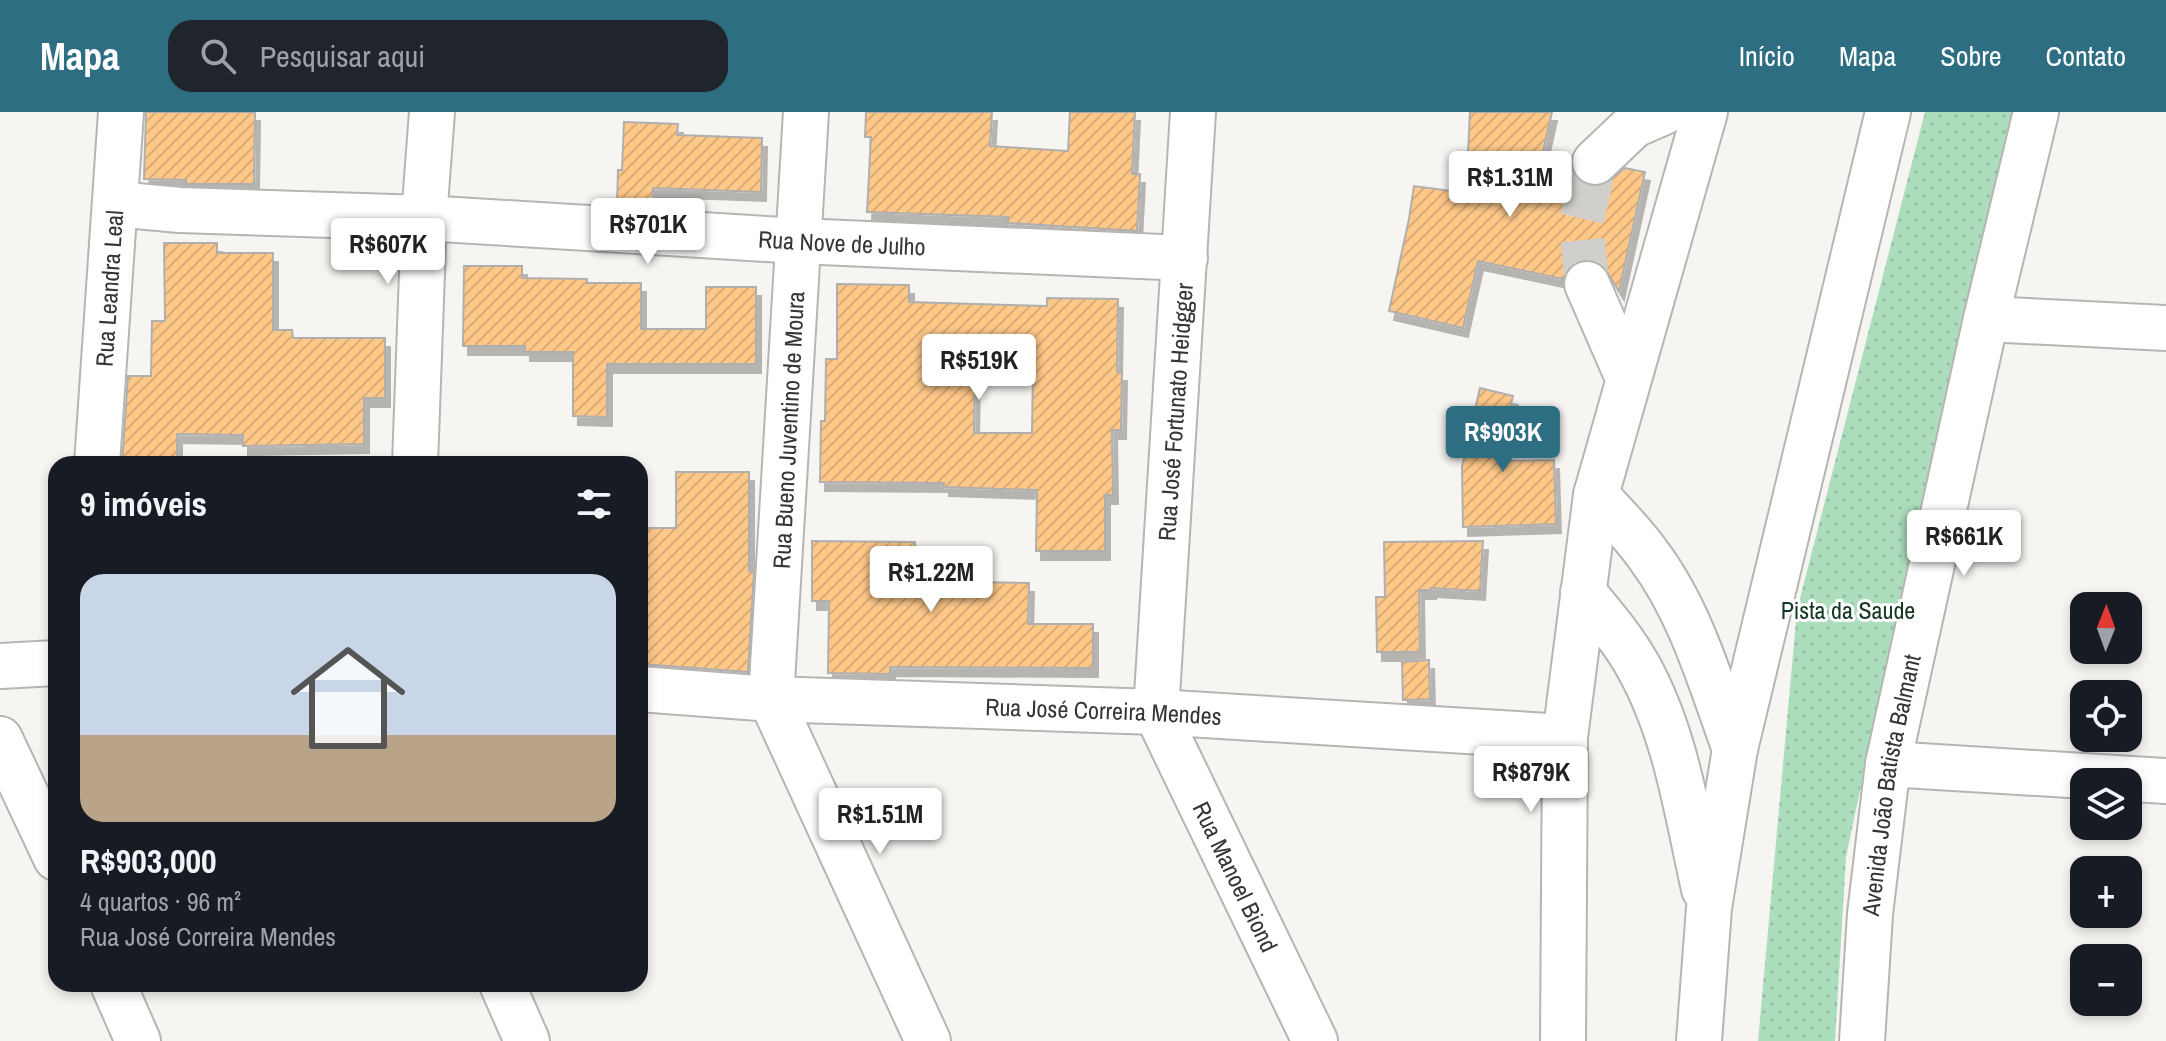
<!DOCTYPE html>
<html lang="pt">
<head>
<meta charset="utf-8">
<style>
  :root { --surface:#171b24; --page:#20242c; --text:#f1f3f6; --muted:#9ea1a6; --line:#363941; --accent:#2e6e83 }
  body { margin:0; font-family:"Archivo Narrow",sans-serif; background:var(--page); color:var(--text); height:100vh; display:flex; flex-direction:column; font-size:30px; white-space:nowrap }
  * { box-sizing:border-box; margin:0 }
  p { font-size:26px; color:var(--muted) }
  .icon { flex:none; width:44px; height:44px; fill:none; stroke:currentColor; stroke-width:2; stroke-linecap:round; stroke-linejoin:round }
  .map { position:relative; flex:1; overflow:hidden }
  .drawer { position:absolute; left:48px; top:344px; width:600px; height:536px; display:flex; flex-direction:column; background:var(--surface); border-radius:24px; box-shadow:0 4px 12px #0003 }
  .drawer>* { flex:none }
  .needle { width:52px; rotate:1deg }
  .controls { position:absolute; left:2070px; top:480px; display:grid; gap:16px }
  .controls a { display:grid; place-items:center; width:72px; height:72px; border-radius:16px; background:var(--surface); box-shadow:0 4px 12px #0003; font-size:40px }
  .price { position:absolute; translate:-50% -68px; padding:0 18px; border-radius:8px; background:#fff; color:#222; font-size:26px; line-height:52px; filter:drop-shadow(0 2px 4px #0008) }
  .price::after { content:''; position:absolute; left:50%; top:48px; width:24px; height:18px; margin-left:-12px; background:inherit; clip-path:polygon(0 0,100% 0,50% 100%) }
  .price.on { background:var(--accent); color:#fff }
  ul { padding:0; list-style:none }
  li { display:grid; align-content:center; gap:16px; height:424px; padding:0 32px }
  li+li { border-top:2px solid var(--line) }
  li span { display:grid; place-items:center; height:248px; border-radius:24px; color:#555 }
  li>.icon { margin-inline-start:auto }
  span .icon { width:144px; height:144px; fill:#fffc; stroke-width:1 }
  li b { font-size:34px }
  h2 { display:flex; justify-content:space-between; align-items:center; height:96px; padding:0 32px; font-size:34px }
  header { display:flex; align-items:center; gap:48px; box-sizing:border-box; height:112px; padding:0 40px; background:var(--accent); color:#fff }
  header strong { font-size:38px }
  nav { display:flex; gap:44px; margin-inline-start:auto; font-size:28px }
  .search { width:560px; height:72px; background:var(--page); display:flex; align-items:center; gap:20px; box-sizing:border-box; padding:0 28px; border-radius:24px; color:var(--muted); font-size:30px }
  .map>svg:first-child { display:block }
</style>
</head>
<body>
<header>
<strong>Mapa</strong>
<div class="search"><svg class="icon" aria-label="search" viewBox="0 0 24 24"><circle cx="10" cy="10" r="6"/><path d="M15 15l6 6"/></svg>Pesquisar aqui</div>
<nav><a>Início</a><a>Mapa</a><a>Sobre</a><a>Contato</a></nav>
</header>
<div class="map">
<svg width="2166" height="929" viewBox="0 0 2166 929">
  <defs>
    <pattern id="park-dots" width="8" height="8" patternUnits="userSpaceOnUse" patternTransform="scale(2)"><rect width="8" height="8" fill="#acddbd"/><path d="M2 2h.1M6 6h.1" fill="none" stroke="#95bea3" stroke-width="1.8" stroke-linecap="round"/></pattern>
    <pattern id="building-hatch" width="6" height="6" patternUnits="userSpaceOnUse" patternTransform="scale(2)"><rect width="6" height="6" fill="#fec889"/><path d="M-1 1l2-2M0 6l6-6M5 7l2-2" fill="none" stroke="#daac77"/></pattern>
    <filter id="shadow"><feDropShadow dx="5" dy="9" stdDeviation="0" flood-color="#0004"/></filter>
  </defs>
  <rect width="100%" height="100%" fill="#f7f5f2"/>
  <!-- park -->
  <path fill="url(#park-dots)" d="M1925 0H2012L1903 476 1846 745 1835 929H1758L1797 498Z"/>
  <!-- building -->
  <g fill="url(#building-hatch)" stroke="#b1afad" stroke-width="2" fill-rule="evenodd" filter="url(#shadow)">
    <path d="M146 0H255L254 72H186V68L144 67Z"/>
    <path d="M866 0H992L990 34 1068 39 1070 0H1135L1132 62H1140L1137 119 1008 111V105L867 100 871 25H865Z"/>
    <path d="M1470 0H1552L1543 40 1571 45V57L1576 67 1587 74H1602L1625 56 1645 60 1619 179 1602 152 1591 147 1576 149 1567 157 1563 167 1478 149 1463 216 1389 199 1409 107 1414 74 1466 81Z"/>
    <path d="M624 10 678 12 677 23 762 26 761 80 653 76 652 95 617 93 618 58H622Z"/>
    <path d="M164 131H217V141H273V218H292L293 226H385V286H364V332L243 334V323L177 322V352H122L128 264H151L152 209H165Z"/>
    <path d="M464 154H522V166L587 167V171H641V217H706V175H756V252H607V305L573 304V240H525V234H463Z"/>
    <path d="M837 172 909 173V190L1047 194V186L1118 187 1117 260H1122L1121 318H1112L1113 383H1105V439H1036L1037 378 944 375V371L820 370 821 309H825L826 247H837ZM975 254 1033 255 1032 321H974Z"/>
    <path d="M1480 276 1513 284 1497 349 1554 348 1556 412 1463 415 1462 355Z"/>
    <path d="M676 360H749V459H754L748 560 640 552V416H676Z"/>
    <path d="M812 429 915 430V438L968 439V470L1029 471 1028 512H1093V556L890 555V562L828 561 829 489H812Z"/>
    <path d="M1483 429 1480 479 1431 476V478H1419L1420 540H1377L1376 485H1385L1384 430Z"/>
    <path d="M1429 548 1430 587 1403 588 1402 550Z"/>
  </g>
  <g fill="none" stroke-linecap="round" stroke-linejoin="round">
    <!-- minor-tunnel -->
    <path stroke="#d0cfcc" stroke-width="44" stroke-dasharray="44 22" stroke-linecap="butt" d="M1587 172 1581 110 1595 50"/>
    <!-- minor casing -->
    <g stroke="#b7b5b2" stroke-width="48">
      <g id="minor">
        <path d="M806 0 771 587 928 929"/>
        <path id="s1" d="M1193 0 1156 600 1315 929"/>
        <path d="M1595 50 1634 13 1664 0"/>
        <path id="s2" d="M115 92 180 98 424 106 799 129 1185 146"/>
        <path d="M1587 172 1628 266"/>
        <path d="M1986 207 2166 216"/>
        <path id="s3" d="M97 352 121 0"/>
        <path d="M415 352 424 106 432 0"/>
        <path d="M0 554 56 551"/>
        <path id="s4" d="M640 577 771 587 1156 600 1565 625"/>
        <path d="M0 627 56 746"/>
        <path d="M1888 652 2166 669"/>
        <path d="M113 872 138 929"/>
        <path d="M502 872 527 929"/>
        <path d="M1563 929 1565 625 1596 383 1705 0"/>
        <path id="s5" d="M1862 929 1870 802 1888 652 1986 207 2036 0"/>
      </g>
    </g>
    <!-- highway casing -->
    <g stroke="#b7b5b2" stroke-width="48">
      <g id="highway">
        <path d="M1596 383C1614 403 1634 422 1649 444 1691 500 1711 572 1735 637"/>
        <path d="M1583 480C1603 504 1623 527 1638 554 1676 622 1687 701 1704 777"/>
        <path d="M1699 929 1709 796 1735 637 1888 0"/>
      </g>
    </g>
    <!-- minor -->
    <use href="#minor" stroke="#fff" stroke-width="44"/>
    <!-- highway -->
    <use href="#highway" stroke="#fff" stroke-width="44"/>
  </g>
  <g text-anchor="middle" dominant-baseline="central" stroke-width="6" stroke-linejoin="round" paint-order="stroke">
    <!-- street labels -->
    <g font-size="24" fill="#363534" stroke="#fff">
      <text stroke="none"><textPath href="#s2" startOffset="728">Rua Nove de Julho</textPath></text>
      <text stroke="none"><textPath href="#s3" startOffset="176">Rua Leandra Leal</textPath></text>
      <text transform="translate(1175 300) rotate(-86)">Rua José Fortunato Heidgger</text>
      <text transform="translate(788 318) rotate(-87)">Rua Bueno Juventino de Moura</text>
      <text stroke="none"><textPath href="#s4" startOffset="464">Rua José Correira Mendes</textPath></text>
      <text stroke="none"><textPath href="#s5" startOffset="258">Avenida João Batista Balmant</textPath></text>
      <text stroke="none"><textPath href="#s1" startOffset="784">Rua Manoel Biond</textPath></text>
    </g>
    <!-- park labels -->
    <g font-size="24" fill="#143623" stroke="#fff">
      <text x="1848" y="498">Pista da Saude</text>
    </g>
  </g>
</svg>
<div class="controls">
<a><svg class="needle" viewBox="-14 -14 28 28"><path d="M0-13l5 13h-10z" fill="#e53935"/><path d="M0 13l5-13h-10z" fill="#9ea1a6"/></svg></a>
<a><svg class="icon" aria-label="locate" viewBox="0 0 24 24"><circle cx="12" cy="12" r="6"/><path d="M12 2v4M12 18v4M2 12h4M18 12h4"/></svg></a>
<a><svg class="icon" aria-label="layers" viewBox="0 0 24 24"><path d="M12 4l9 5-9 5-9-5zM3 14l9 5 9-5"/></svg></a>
<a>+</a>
<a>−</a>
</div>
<b class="price" style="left:1510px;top:107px">R$1.31M</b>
<b class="price" style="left:648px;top:154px">R$701K</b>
<b class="price" style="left:388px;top:174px">R$607K</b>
<b class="price" style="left:979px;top:290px">R$519K</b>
<b class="price on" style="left:1503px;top:362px">R$903K</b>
<b class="price" style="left:1964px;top:466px">R$661K</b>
<b class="price" style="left:931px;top:502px">R$1.22M</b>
<b class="price" style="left:1531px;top:702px">R$879K</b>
<b class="price" style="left:880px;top:744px">R$1.51M</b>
<section class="drawer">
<h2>9 imóveis<svg class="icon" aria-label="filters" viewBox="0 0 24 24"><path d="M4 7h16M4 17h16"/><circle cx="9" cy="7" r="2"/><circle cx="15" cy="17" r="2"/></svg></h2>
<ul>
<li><span style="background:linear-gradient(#c9d6e8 65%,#b9a48a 0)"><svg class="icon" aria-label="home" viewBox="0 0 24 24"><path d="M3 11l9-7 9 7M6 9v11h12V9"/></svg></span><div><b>R$903,000</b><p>4 quartos · 96 m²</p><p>Rua José Correira Mendes</p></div></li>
</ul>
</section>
</div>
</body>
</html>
